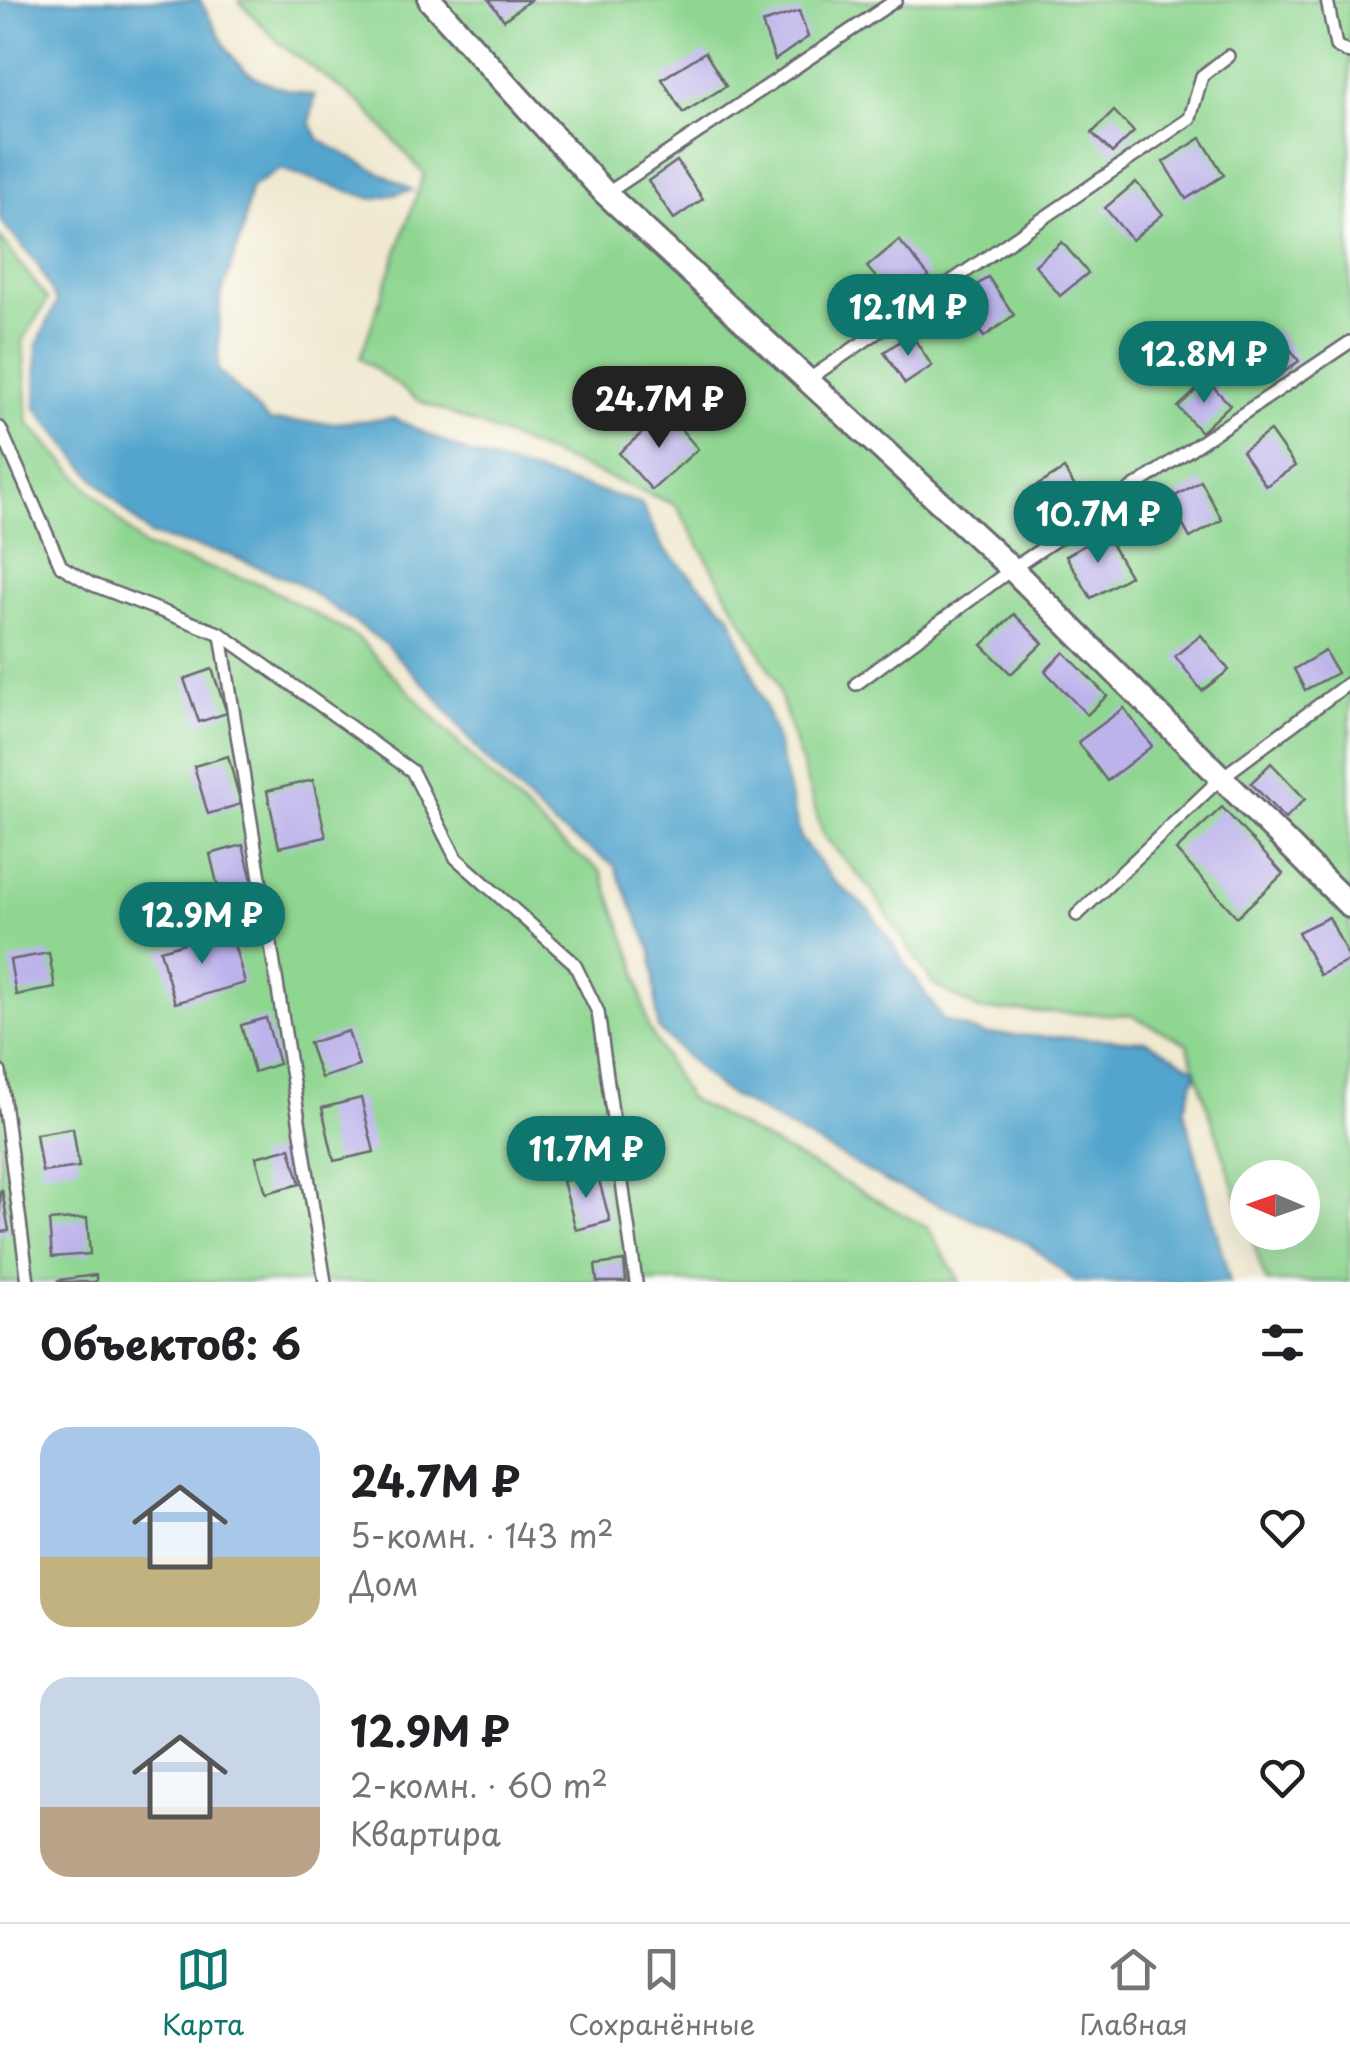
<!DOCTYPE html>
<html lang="ru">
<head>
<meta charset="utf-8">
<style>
  :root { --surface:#fff; --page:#f6f6f6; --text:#202124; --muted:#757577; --line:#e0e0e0; --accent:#0f766e }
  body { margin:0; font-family:"Playpen Sans",sans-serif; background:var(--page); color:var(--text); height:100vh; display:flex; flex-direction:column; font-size:38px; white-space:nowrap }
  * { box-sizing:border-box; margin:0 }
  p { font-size:32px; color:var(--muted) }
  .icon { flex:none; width:55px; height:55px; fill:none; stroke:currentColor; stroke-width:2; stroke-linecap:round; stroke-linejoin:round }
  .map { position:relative; height:1282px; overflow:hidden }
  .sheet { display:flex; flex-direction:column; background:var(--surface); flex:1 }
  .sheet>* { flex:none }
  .needle { width:65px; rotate:272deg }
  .fabs { position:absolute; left:1230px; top:1160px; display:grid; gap:20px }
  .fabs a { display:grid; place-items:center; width:90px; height:90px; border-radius:50%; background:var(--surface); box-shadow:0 10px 40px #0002; font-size:50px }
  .price { position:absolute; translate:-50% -85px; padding:0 22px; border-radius:35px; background:var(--accent); color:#fff; font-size:32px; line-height:65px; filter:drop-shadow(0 2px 5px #0008) }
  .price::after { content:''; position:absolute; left:50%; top:60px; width:30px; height:22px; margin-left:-15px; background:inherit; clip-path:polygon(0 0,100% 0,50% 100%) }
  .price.selected { background:#222; color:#fff }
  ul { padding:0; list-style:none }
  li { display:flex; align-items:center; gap:30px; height:250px; padding:0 40px }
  li span { display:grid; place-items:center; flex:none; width:280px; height:200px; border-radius:30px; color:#555 }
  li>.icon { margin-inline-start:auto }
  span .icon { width:120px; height:120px; fill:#fffc; stroke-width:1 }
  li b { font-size:42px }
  h2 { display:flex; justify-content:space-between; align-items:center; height:120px; padding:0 40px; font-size:42px }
  .menu { display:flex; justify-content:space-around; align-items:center; height:140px; border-top:2px solid var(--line); background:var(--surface); font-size:28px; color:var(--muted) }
  .menu a { display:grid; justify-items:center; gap:5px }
  .menu .selected { color:var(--accent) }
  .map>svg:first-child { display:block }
</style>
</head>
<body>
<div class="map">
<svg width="1350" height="1282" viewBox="0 0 1350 1282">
  <rect width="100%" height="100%" fill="#fdfcf7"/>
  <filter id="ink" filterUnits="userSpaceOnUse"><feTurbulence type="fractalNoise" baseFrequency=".01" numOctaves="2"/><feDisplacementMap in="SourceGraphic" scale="20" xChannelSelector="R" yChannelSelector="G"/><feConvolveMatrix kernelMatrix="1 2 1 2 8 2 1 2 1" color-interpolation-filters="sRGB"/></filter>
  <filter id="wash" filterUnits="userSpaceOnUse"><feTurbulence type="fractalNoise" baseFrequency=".0048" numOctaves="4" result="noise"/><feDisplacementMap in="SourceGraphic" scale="40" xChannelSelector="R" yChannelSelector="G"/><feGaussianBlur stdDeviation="2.25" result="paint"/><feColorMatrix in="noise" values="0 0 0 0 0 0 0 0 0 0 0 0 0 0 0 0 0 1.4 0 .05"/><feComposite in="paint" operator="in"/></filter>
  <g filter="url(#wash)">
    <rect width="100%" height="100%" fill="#f0e9d0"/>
    <!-- green -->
    <g fill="#8fd691" stroke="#587c66" stroke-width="2.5">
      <path d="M238 0H1350V1282H1266L1250 1233 1302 1232V1178H1248L1247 1226 1187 1044 1131 1015 979 1010 933 984 872 891 823 835 775 678 676 505 419 401 360 358 424 174 362 104 280 44Z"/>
      <path d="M0 237 48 300 23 340 28 423 144 547 263 585 358 638 486 772 561 843 601 871 635 964 648 1027 688 1098 928 1228 960 1282H0Z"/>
    </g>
    <!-- water -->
    <path fill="#53a5ce" stroke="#3a6484" stroke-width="2.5" d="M0 0H200C237 67 236 79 315 96L310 122 319 140 412 190 373 199 281 169 250 188 243 230 220 299 218 370 269 421 333 423 394 418 467 453 641 503 663 548 730 615 773 727 801 839 834 881 870 911 943 1020 984 1034 1147 1041 1197 1070 1184 1110 1230 1282H1075L1029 1244 889 1183 720 1089 658 1029 652 952 614 865 555 827 482 755 433 693 384 643 298 583 229 555 150 535 99 484 36 408 37 345 57 302 36 262 0 220Z"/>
    <g id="blocks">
      <!-- building -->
      <g fill="#bdb3eb">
        <path d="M489 0H530L504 20Z"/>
        <path d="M799 11 808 37 775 60 762 23Z"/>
        <path d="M705 52 726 86 683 113 662 79Z"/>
        <path d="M1114 111 1134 132 1112 153 1092 133Z"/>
        <path d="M1201 138 1224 175 1186 199 1163 162Z"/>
        <path d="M677 161 703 199 674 219 648 181Z"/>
        <path d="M1136 182 1163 214 1132 240 1105 208Z"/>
        <path d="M899 240 929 276 898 303 867 267Z"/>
        <path d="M1062 242 1088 273 1060 296 1035 265Z"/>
        <path d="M988 277 1014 315 984 337 957 300Z"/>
        <path d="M859 283 884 316 861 333 837 300Z"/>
        <path d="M1275 329 1299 361 1276 378 1252 346Z"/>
        <path d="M911 334 932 366 905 384 884 352Z"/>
        <path d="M1207 380 1230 405 1201 432 1178 407Z"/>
        <path d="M666 412 698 449 652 490 619 453Z"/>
        <path d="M1270 431 1295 466 1266 486 1242 451Z"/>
        <path d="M1064 469 1087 506 1050 529 1027 492Z"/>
        <path d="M1201 481 1222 520 1190 538 1169 500Z"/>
        <path d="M1105 533 1130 576 1091 598 1066 556Z"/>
        <path d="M1014 614 1043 643 1011 674 982 645Z"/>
        <path d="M1201 635 1229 670 1202 691 1175 656Z"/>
        <path d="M1325 651 1337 673 1305 690 1294 669Z"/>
        <path d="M1064 652 1107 696 1087 715 1045 671Z"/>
        <path d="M212 669 227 713 199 722 184 679Z"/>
        <path d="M1124 708 1152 746 1107 781 1078 742Z"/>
        <path d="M228 756 241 804 208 814 194 766Z"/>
        <path d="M1271 763 1305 799 1285 819 1251 783Z"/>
        <path d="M313 780 326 837 279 847 267 791Z"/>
        <path d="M1222 807 1283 874 1237 917 1176 850Z"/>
        <path d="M243 845 253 884 219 892 210 854Z"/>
        <path d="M1329 917 1350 960 1320 975 1298 932Z"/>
        <path d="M230 930 245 983 175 1003 160 950Z"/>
        <path d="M49 953 55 988 16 995 10 960Z"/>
        <path d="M266 1018 279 1064 254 1072 241 1025Z"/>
        <path d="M348 1031 359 1066 321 1078 309 1043Z"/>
        <path d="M361 1098 374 1152 334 1161 322 1108Z"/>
        <path d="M73 1128 79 1167 42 1172 36 1134Z"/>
        <path d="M290 1148 300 1184 266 1193 256 1157Z"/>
        <path d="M597 1173 610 1221 576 1230 563 1181Z"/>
        <path d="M2 1190 9 1231 0 1232V1191Z"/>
        <path d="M87 1218 90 1254 52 1257 49 1221Z"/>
        <path d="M624 1261 626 1282H597L595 1265Z"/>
        <path d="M96 1275V1282H58V1280Z"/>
      </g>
    </g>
  </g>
  <g filter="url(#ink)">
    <use href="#blocks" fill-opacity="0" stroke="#6a686f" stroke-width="2.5"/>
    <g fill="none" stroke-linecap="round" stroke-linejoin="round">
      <!-- service casing -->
      <g stroke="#6a686f" stroke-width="16">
        <g id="service">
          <path d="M1327 0 1336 46 1350 53"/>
          <path d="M606 194 896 0"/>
          <path d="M809 379 1190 118 1202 76 1228 56"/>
          <path d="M0 428 61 566 91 584 221 634 412 771 456 858 574 963 598 1012 636 1282"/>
          <path d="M221 635 325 1282"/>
          <path d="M856 684 1012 569 1350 342"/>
          <path d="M1077 915 1221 778 1350 682"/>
          <path d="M0 1072 28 1282"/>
        </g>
      </g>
      <!-- minor casing -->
      <g stroke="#6a686f" stroke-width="28">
        <path id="minor" d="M430 0 606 194 1012 569 1350 906"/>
      </g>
      <!-- service -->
      <use href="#service" stroke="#fff" stroke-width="11"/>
      <!-- minor -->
      <use href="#minor" stroke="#fff" stroke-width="22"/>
    </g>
  </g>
</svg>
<div class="fabs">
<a><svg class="needle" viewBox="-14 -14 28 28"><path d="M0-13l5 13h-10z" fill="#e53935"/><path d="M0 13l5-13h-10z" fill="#757577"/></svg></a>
</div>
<b class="price" style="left:908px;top:359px">12.1M ₽</b>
<b class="price" style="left:1204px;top:406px">12.8M ₽</b>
<b class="price selected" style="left:659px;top:451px">24.7M ₽</b>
<b class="price" style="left:1098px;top:566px">10.7M ₽</b>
<b class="price" style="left:202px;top:967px">12.9M ₽</b>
<b class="price" style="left:586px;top:1201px">11.7M ₽</b>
</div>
<section class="sheet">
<h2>Объектов: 6<svg class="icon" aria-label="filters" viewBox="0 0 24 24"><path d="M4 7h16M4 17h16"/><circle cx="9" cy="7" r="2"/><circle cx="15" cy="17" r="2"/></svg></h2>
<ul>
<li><span style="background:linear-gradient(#a9c7e8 65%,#c2b280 0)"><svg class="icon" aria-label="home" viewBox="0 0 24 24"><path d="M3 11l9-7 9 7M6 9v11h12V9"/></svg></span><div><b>24.7M ₽</b><p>5-комн. · 143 m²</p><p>Дом</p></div><svg class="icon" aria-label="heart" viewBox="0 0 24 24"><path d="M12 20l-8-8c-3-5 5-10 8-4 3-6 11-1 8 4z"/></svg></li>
<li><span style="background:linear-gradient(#c9d6e8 65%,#b9a48a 0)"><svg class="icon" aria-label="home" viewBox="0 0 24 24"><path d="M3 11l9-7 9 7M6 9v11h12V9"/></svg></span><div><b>12.9M ₽</b><p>2-комн. · 60 m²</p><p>Квартира</p></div><svg class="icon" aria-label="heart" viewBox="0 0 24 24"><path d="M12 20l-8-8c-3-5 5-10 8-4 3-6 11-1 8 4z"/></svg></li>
</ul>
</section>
<nav class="menu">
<a class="selected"><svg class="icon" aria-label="map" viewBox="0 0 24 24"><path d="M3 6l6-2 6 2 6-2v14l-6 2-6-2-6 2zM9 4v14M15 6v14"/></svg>Карта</a>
<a><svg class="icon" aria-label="saved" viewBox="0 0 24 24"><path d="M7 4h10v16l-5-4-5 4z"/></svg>Сохранённые</a>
<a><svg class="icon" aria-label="home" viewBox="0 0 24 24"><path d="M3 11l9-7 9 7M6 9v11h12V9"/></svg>Главная</a>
</nav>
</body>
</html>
